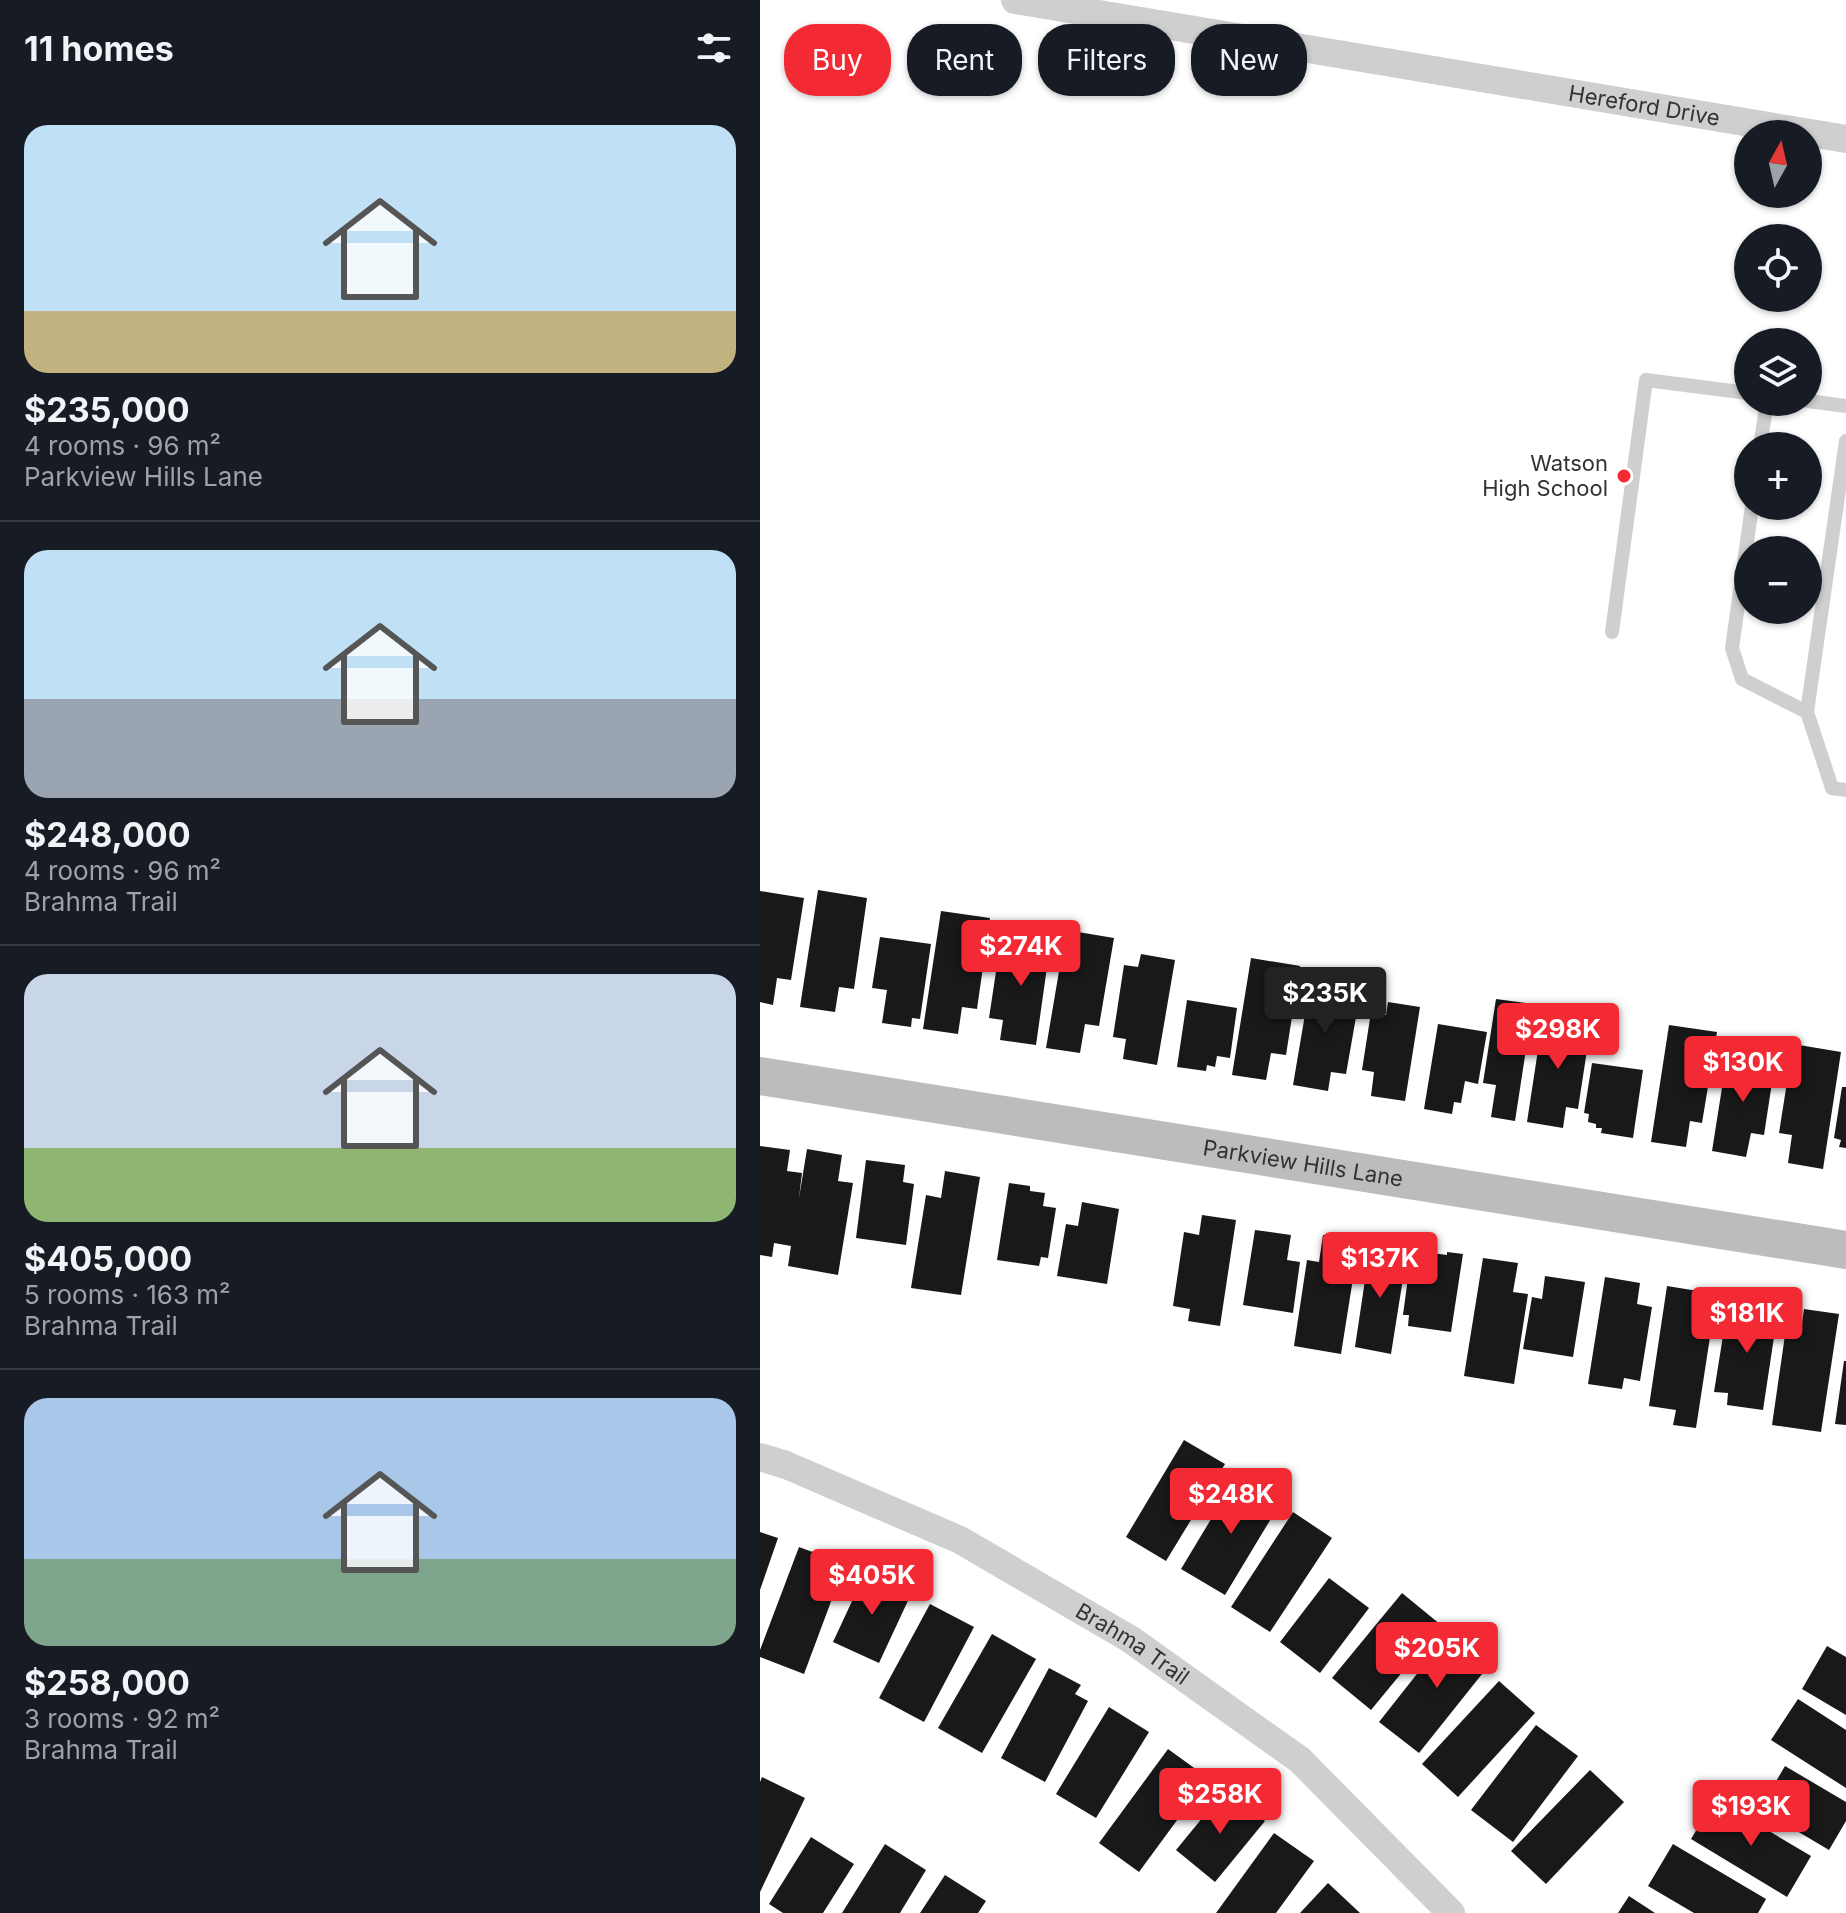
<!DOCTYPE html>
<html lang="en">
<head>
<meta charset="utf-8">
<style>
  :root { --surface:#171b24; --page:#20242c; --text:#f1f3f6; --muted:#9ea1a6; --line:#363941; --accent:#f32934 }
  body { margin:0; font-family:Inter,sans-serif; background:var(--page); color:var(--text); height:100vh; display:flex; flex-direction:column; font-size:30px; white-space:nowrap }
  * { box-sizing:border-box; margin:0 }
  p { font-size:26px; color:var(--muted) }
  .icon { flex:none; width:44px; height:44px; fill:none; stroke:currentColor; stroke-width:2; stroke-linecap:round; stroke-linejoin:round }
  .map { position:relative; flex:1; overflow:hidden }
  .panel { display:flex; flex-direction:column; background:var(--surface); width:760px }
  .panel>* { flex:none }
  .banner { position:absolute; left:24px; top:24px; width:760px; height:72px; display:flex; gap:16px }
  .needle { width:52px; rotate:8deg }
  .buttons { position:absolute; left:974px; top:120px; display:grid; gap:16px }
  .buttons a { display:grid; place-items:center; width:88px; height:88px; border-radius:50%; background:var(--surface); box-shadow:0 2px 6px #0004; font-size:40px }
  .price { position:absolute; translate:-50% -68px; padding:0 18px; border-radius:8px; background:var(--accent); color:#fff; font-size:26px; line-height:52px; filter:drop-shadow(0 2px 4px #0008) }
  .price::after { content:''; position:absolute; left:50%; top:48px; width:24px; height:18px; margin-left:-12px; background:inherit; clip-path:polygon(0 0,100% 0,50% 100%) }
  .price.current { background:#222; color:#fff }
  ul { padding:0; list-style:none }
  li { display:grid; align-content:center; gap:16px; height:424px; padding:0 24px }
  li+li { border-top:2px solid var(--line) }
  li span { display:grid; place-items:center; height:248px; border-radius:24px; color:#555 }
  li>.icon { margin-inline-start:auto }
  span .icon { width:144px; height:144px; fill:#fffc; stroke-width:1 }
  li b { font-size:34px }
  h2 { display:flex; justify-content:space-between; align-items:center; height:96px; padding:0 24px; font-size:34px }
  .tag { padding:0 28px; border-radius:32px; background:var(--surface); box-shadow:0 2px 6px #0004; font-size:28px; line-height:72px }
  .tag.current { background:var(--accent); color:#fff }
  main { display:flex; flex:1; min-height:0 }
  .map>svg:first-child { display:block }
</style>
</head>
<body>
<main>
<section class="panel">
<h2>11 homes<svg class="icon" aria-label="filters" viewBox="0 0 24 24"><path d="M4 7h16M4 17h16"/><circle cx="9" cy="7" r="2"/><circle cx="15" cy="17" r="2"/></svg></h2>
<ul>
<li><span style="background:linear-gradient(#bfe0f5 75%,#c2b280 0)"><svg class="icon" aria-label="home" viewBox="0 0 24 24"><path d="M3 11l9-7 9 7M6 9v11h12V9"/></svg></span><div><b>$235,000</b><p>4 rooms · 96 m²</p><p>Parkview Hills Lane</p></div></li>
<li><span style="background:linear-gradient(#bfe0f5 60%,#9aa5b1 0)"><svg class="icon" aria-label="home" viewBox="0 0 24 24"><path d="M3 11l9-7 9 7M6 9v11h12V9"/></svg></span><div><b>$248,000</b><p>4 rooms · 96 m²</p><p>Brahma Trail</p></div></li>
<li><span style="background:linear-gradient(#c9d6e8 70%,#8fb573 0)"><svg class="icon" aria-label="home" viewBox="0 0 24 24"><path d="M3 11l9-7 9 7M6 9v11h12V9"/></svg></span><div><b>$405,000</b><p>5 rooms · 163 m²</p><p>Brahma Trail</p></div></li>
<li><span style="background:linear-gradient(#a9c7e8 65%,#7fa58c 0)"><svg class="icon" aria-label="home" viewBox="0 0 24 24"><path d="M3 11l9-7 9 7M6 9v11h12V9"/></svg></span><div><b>$258,000</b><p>3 rooms · 92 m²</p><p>Brahma Trail</p></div></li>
</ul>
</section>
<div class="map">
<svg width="1086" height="1913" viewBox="0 0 1086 1913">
  <rect width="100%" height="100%" fill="#fff"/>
  <!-- building -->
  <g fill="#191919">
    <path d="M58 890 107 898 94 989 79 987 75 1012 40 1007Z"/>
    <path d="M0 891 44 898 31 980 17 978 13 1005 0 1002Z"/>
    <path d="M181 911 230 918 217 1009 202 1007 198 1034 163 1029Z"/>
    <path d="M306 930 354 938 339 1026 325 1024 320 1053 286 1048Z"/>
    <path d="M257 934 291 939 276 1045 240 1040 243 1020 229 1018 240 945 256 948Z"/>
    <path d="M120 937 171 944 160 1019 152 1018 151 1027 122 1023 127 990 112 988Z"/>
    <path d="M381 954 415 960 397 1065 363 1059 366 1039 353 1037 364 965 378 967Z"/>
    <path d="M491 958 540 966 526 1055 511 1053 506 1080 472 1075Z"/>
    <path d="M551 979 585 985 582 997 599 1000 586 1074 571 1072 568 1091 533 1085Z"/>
    <path d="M736 999 773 1004 755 1121 731 1117 736 1085 723 1083Z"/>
    <path d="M427 1000 477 1008 470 1058 457 1056 455 1067 447 1065 446 1071 417 1067Z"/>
    <path d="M628 1002 660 1007 645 1101 611 1096 614 1072 602 1070 611 1012 626 1015Z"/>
    <path d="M783 1017 831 1024 818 1109 806 1107 803 1128 767 1122Z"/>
    <path d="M678 1024 727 1032 718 1084 705 1081 701 1103 694 1102 692 1114 664 1109Z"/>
    <path d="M909 1025 957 1032 942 1123 930 1121 926 1147 891 1142Z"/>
    <path d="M1033 1044 1081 1052 1063 1169 1028 1163 1032 1135 1019 1133Z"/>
    <path d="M967 1056 1015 1063 1004 1135 991 1133 986 1157 952 1151Z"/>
    <path d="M832 1063 883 1070 873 1138 841 1133 842 1128H836V1124L828 1122 829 1114 824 1113Z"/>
    <path d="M1082 1087H1086V1148L1079 1147 1081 1140 1074 1138Z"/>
    <path d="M0 1146 30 1150 27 1171 42 1173 39 1198 47 1149 82 1155 78 1181 93 1183 78 1275 28 1266 31 1246 14 1243 12 1257 0 1255Z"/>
    <path d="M106 1160 145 1165 143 1182 154 1184 146 1245 96 1238Z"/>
    <path d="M185 1171 220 1177 201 1295 151 1288 166 1195 181 1198Z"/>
    <path d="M249 1183 270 1186V1191L285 1193 283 1206 296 1208 288 1258 281 1257 279 1266 237 1260Z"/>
    <path d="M322 1202 359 1209 347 1284 297 1276 306 1224 318 1226Z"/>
    <path d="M442 1215 476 1220 460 1326 428 1321 430 1309 413 1306 424 1232 439 1235Z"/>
    <path d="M495 1230 531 1235 527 1260 540 1262 533 1313 483 1305Z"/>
    <path d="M563 1235 599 1241 581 1354 534 1346 547 1260 559 1262Z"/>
    <path d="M611 1240 634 1244 631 1264 645 1266 631 1354 595 1347Z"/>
    <path d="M664 1252 687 1255V1252L703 1254 691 1332 648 1326 649 1315H643L650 1263 657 1264 658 1258H663Z"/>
    <path d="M723 1258 758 1263 753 1292 768 1294 754 1384 704 1376Z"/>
    <path d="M785 1276 825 1282 813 1357 763 1349 772 1297 782 1299Z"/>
    <path d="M845 1277 880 1283 877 1304 892 1307 880 1381 864 1378 862 1389 828 1384Z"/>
    <path d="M907 1286 944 1292 940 1322 952 1324 936 1428 913 1425 916 1410 889 1406Z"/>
    <path d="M984 1299 1019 1304 1003 1410 967 1405 968 1393 954 1392 966 1317 981 1319Z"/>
    <path d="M1044 1309 1079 1314 1061 1432 1012 1425 1025 1335 1040 1337Z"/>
    <path d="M1084 1361H1086V1425L1075 1424Z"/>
    <path d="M424 1440 465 1464 406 1561 366 1537Z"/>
    <path d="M477 1476 521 1502 465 1595 421 1569Z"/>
    <path d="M533 1512 572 1538 510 1632 471 1607Z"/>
    <path d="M0 1532 18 1538 0 1590Z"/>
    <path d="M39 1547 85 1564 44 1674 0 1657V1650Z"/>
    <path d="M106 1571 152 1592 119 1663 73 1642Z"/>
    <path d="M569 1578 609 1608 560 1673 520 1642Z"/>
    <path d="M642 1593 681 1625 611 1710 572 1678Z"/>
    <path d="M170 1604 214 1627 164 1722 119 1698Z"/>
    <path d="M694 1627 734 1659 659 1753 619 1722Z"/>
    <path d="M232 1634 276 1659 222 1753 178 1728Z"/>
    <path d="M1067 1646 1086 1657V1715L1042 1689Z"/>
    <path d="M289 1668 321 1685 315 1694 328 1701 285 1782 241 1758Z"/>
    <path d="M739 1681 775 1713 698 1797 662 1764Z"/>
    <path d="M1038 1699 1086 1730V1788L1011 1740Z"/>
    <path d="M349 1707 389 1732 336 1818 296 1794Z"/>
    <path d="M776 1725 818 1756 753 1842 711 1810Z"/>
    <path d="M408 1749 448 1778 379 1872 339 1843Z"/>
    <path d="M1025 1766 1086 1802V1821L1069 1850 1000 1809Z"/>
    <path d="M830 1770 864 1802 786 1884 751 1851Z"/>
    <path d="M2 1777 45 1798 0 1892V1782Z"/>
    <path d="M466 1789 505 1821 455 1882 416 1850Z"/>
    <path d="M955 1799 1051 1856 1027 1897 931 1839Z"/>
    <path d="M514 1833 554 1861 516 1913H456Z"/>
    <path d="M51 1837 94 1864 63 1913H23L9 1904Z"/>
    <path d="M125 1844 166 1870 140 1913H82Z"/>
    <path d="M913 1844 1006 1899 998 1913H934L888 1886Z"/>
    <path d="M185 1875 226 1901 218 1913H160Z"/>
    <path d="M568 1883 600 1913H540Z"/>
    <path d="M869 1896 895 1913H858Z"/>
  </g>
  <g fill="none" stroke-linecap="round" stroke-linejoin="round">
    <!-- lane -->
    <g stroke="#cfcfcf" stroke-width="14">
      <path d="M1048 401 1086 406"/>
      <path d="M1086 441 1047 712 1072 788 1086 790"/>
      <path d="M1000 446 1007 402"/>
      <path d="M992 506 972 648 982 679 1047 712"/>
      <path d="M852 632 886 380 988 393"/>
    </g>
    <!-- street -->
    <g stroke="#cfcfcf" stroke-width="28">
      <path id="s1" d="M255 0 1086 139"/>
      <path id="s2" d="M0 1457 26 1465 200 1540 370 1639 540 1760 691 1913"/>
    </g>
    <!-- secondary -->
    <path stroke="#bcbcbc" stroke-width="38" id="s3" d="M0 1076 1086 1250"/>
  </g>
  <!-- markers -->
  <circle fill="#f32934" stroke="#fff" stroke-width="3" cx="864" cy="476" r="8"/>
  <g text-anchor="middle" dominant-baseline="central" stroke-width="8" stroke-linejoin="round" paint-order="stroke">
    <!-- street labels -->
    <g font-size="22" fill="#323232" stroke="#fff">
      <text stroke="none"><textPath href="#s1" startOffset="638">Hereford Drive</textPath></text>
      <text stroke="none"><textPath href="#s3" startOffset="550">Parkview Hills Lane</textPath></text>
      <text stroke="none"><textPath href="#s2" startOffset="418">Brahma Trail</textPath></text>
    </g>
    <!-- poi labels -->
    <g font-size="22" fill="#323232" stroke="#fff" text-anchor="end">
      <text x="848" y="463">Watson<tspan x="848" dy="25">High School</tspan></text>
    </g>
  </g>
</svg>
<div class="buttons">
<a><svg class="needle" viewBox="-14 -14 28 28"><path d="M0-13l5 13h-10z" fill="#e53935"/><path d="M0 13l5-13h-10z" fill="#9ea1a6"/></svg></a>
<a><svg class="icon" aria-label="locate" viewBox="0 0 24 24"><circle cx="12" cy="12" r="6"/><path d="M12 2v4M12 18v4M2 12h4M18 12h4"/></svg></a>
<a><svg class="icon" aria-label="layers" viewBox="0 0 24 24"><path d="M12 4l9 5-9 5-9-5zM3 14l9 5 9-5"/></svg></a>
<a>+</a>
<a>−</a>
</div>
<b class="price" style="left:261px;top:988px">$274K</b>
<b class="price current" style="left:565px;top:1035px">$235K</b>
<b class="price" style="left:798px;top:1071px">$298K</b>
<b class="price" style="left:983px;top:1104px">$130K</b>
<b class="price" style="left:620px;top:1300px">$137K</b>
<b class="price" style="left:987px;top:1355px">$181K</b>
<b class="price" style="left:471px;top:1536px">$248K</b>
<b class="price" style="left:112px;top:1617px">$405K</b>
<b class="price" style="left:677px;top:1690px">$205K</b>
<b class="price" style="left:460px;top:1836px">$258K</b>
<b class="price" style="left:991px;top:1848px">$193K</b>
<div class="banner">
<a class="tag current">Buy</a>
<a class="tag">Rent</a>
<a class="tag">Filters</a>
<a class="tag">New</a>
</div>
</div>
</main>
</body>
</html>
